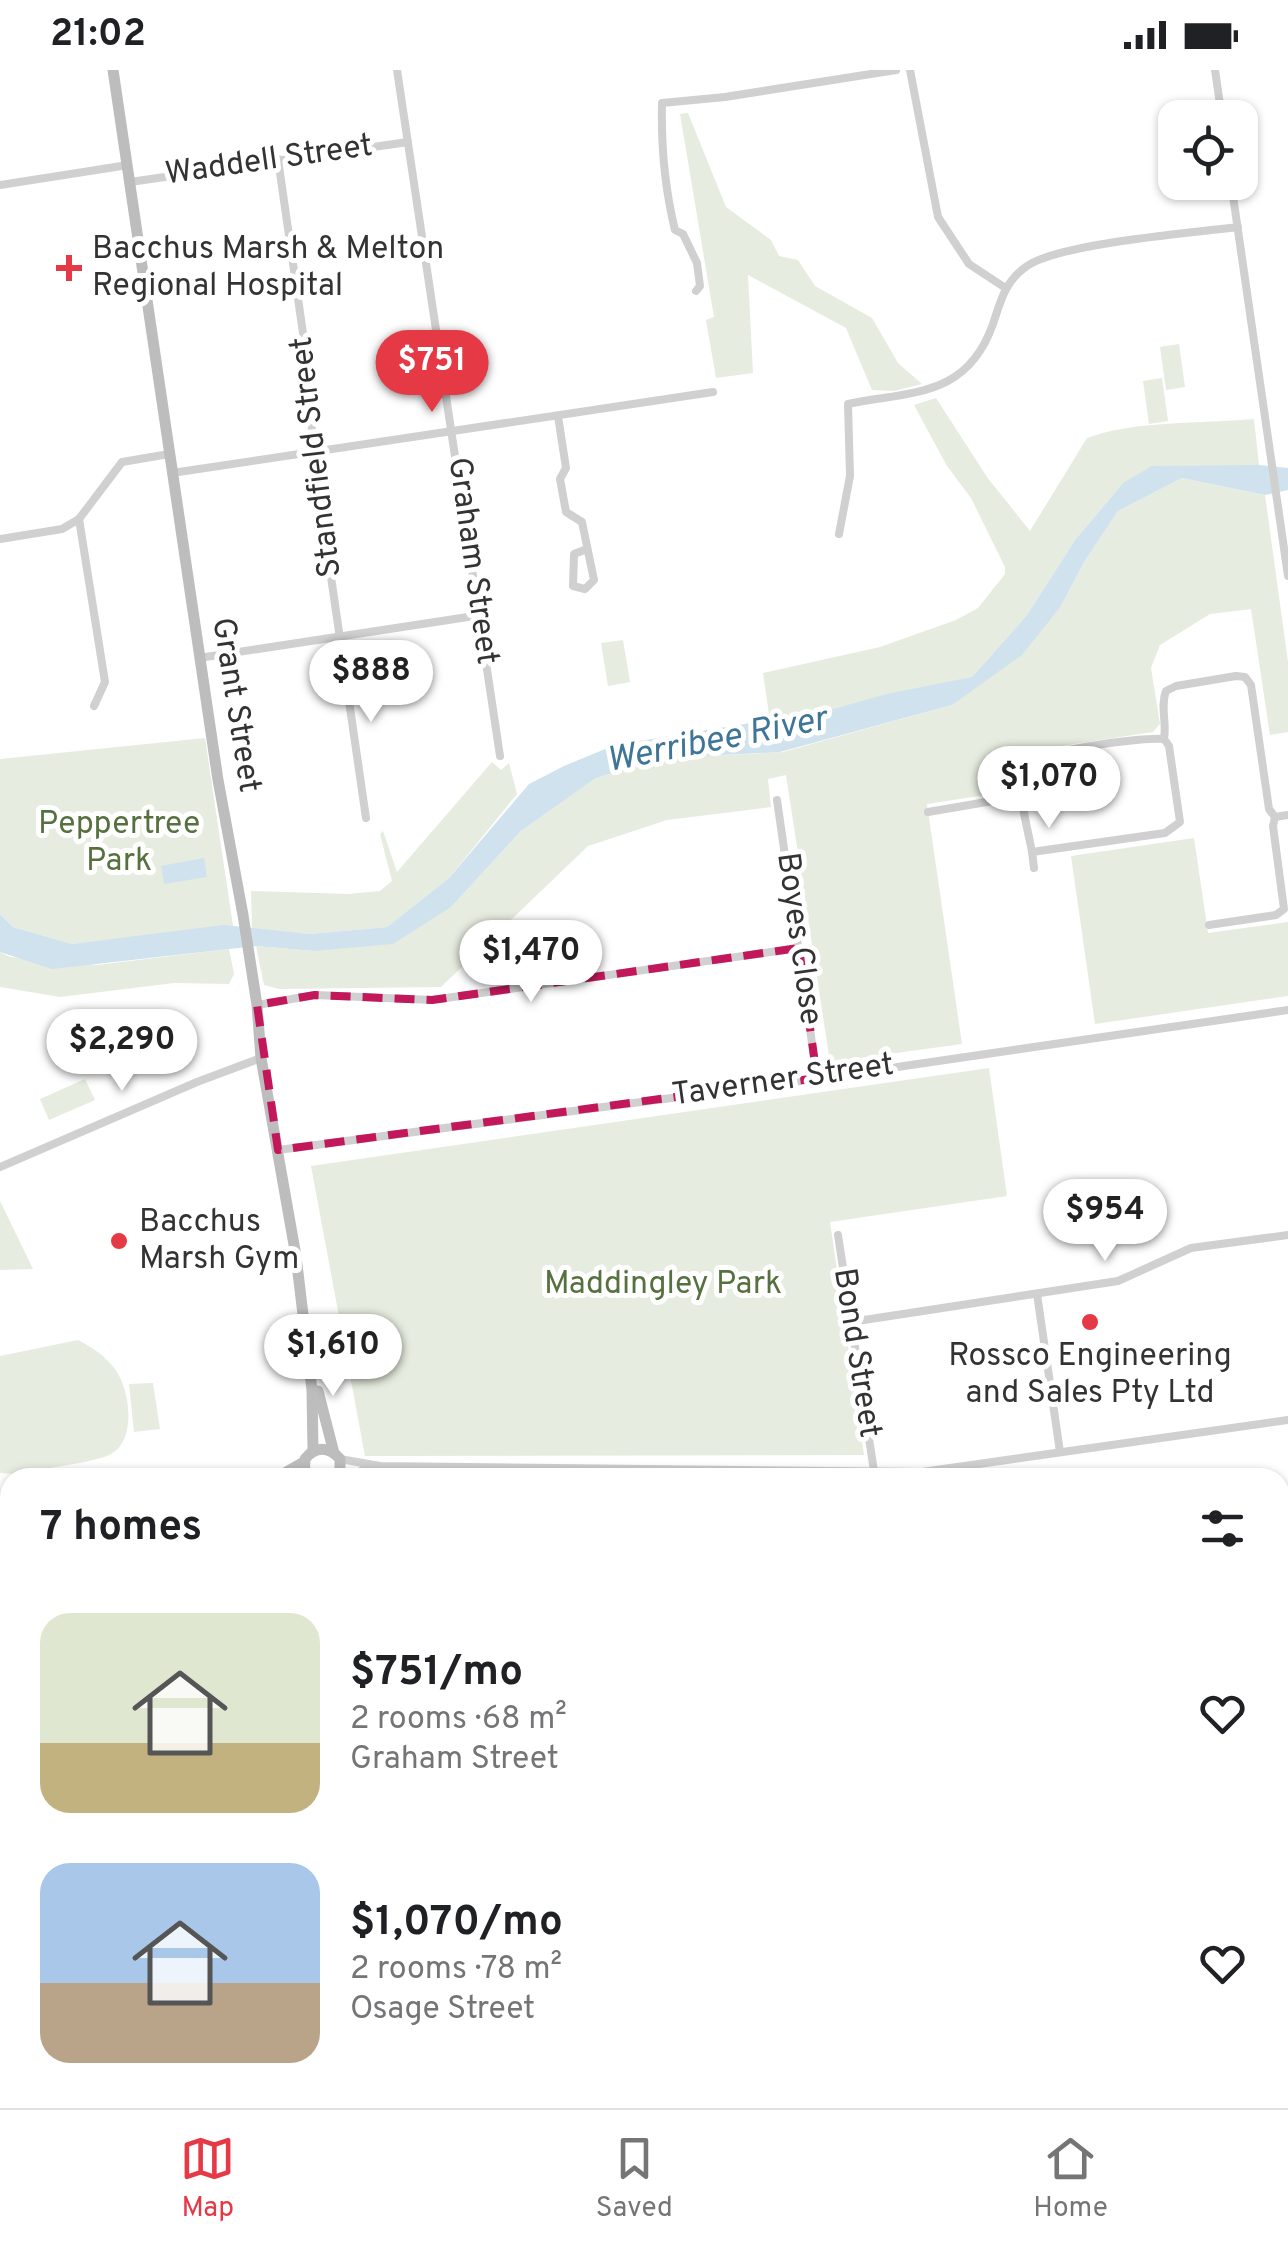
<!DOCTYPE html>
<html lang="en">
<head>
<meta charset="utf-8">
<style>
  :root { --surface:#fff; --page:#f2f2f2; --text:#202124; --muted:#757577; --line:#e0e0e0; --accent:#e63946 }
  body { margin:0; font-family:Overpass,sans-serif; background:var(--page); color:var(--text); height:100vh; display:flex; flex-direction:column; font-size:38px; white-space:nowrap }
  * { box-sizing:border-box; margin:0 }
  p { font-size:32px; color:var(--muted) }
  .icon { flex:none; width:55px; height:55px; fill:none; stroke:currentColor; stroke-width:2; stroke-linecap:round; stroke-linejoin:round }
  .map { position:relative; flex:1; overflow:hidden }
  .drawer { position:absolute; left:0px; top:1398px; width:1290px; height:642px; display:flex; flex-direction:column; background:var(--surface); border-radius:30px 30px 0 0; box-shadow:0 2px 8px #0004 }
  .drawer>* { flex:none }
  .tools { position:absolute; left:1158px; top:30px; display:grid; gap:20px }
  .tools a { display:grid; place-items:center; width:100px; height:100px; border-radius:20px; background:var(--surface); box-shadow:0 2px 8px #0004; font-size:50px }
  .price { position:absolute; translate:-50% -85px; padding:0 22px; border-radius:35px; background:#fff; color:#222; font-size:32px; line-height:65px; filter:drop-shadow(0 2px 5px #0008) }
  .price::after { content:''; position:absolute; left:50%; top:60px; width:30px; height:22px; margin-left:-15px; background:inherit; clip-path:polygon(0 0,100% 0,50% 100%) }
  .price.current { background:var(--accent); color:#fff }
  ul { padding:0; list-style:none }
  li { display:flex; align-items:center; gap:30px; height:250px; padding:0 40px }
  li span { display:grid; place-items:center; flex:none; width:280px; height:200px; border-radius:30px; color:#555 }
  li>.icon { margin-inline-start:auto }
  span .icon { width:120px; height:120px; fill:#fffc; stroke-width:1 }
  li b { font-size:42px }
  h2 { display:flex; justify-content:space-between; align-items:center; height:120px; padding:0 40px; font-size:42px }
  .status { display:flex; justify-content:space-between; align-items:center; height:70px; padding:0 50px; background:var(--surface); direction:ltr }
  .status svg { height:28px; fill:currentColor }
  .tabs { display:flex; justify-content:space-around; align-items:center; height:140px; border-top:2px solid var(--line); background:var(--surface); font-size:28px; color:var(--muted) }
  .tabs a { display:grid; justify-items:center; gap:5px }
  .tabs .current { color:var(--accent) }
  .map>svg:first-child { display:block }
</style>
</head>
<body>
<div class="status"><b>21:02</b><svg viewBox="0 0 49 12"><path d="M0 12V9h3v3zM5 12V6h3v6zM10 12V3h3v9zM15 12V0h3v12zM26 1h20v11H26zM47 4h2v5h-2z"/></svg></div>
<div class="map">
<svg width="1288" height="2038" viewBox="0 0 1288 2038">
  <rect width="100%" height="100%" fill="#fff"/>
  <!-- green -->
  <g fill="#e6ecdf">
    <path d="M688 43 726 137 771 170 779 186 798 190 815 216 872 248 898 293 922 314 894 321 872 320 846 258 748 205 753 303 716 308 706 250 714 247 680 44Z"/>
    <path d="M1179 274 1185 317 1166 320 1160 277Z"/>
    <path d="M1162 308 1168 351 1149 354 1143 311Z"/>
    <path d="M936 328 987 407 1030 461 1087 368C1135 350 1202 354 1254 349L1259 395 1123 413 1075 470 1027 545 972 607 771 658 763 603 880 577 956 550 978 538 1005 504V497L971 428 947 396 914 335Z"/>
    <path d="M1182 408 1265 425 1288 592V662L1270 665 1251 539 1210 544 1160 575 1151 598 1160 654 1153 662 1028 681 1009 705 1011 715 1005 722 927 734 962 974 830 992 786 705 768 709 771 737 667 750 588 776 441 917 279 919 264 915 256 876 314 881 451 837 521 761 596 708 663 688 783 682 952 635 1061 536 1084 492 1118 441Z"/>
    <path d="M623 570 630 612 608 616 601 573Z"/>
    <path d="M205 668 233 856 72 874 13 857 0 844V689Z"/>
    <path d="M492 692 501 700 509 693 517 724 449 808 387 857 310 864 252 860 251 821 348 824 380 821 392 811 380 764 383 761 397 802Z"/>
    <path d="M1194 768 1208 863 1288 852V926L1095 954 1071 786Z"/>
    <path d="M229 879 234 904 229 914 174 913 60 927 0 917V882L10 887 97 895Z"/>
    <path d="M989 998 1007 1126 830 1152 864 1385 365 1386 311 1096Z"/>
    <path d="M85 1009 95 1030 49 1050 40 1029Z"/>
    <path d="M0 1131 33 1199 0 1200Z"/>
    <path d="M78 1270C93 1278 104 1285 115 1299 130 1320 138 1372 109 1385 88 1394 41 1398 16 1404L0 1403V1286Z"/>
    <path d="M153 1313 160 1359 134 1362 129 1314Z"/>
  </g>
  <!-- water -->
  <g fill="#cfe2ee">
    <path d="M1259 395 1288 398V420L1265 425 1182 408 1118 441 1084 492 1061 536 1022 585 952 635 780 682 663 688 596 708 521 761 451 837 393 874 314 881 256 876 52 899 0 882V844L13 857 72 874 224 855 310 864 387 857 449 808 529 714 564 696 615 675 830 640 887 624 972 607 1027 545 1075 470 1123 413 1152 396Z"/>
    <path d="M204 788 207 807 164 814 161 796Z"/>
  </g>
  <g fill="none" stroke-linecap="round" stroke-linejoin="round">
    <!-- street -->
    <g stroke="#d0d0d0" stroke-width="8">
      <path d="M397 0 500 686"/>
      <path d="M910 0 938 147 969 194 1004 217"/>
      <path d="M1215 0 1222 48"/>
      <path d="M278 89 309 305 313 383 366 748"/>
      <path d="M130 112 408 72"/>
      <path d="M1231 112 1288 506"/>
      <path d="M0 115 128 95"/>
      <path d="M696 221 700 216 697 193 683 164 675 160C665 119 661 75 662 33L725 27 896 0"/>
      <path d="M558 346 566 398 560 409 566 442 582 452 594 510 585 519 573 516 574 484 587 479"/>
      <path d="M172 403 713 322"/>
      <path d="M79 449 105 612 94 636"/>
      <path d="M839 464 850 406 848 334C911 321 967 328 993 254 1001 230 1005 211 1027 196 1061 173 1192 163 1238 157"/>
      <path d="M0 469 62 459 79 449 122 392 169 384"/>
      <path d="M199 588 481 545"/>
      <path d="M1164 669C1142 667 1031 681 1022 698 1015 714 1029 764 1032 782L1165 763 1180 752 1169 676 1164 669C1167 652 1160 637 1166 621L1176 616 1236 606 1245 607 1251 615 1269 739 1275 747 1288 745"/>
      <path d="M777 730 817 1008"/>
      <path d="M928 742 1022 726"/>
      <path d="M1032 782 1034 798"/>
      <path d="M1209 855 1276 845 1284 839 1273 756 1275 747"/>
      <path d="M540 915 541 906 572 856"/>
      <path d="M257 935 315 925 432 930 799 878"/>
      <path d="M278 1080 808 1010 1288 940"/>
      <path d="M0 1097 197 1012 261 988"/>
      <path d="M838 1165 874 1401"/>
      <path d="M1037 1224 1060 1382"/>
      <path d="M851 1252 1118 1211 1191 1178 1288 1165"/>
      <path d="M340 1389 380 1396 922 1402 1288 1350"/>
      <path d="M343 1408 371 1397"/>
      <path d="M0 1558 10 1559"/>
      <path d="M0 1632 10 1627"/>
      <path d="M182 2030 184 2038"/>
      <path d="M960 2030 961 2038"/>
    </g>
    <!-- secondary -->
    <g stroke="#bdbdbd" stroke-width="11">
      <path d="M113 0 218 710 243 845 257 935 261 988 296 1186 312 1320 313 1381"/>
      <path d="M318 1321 334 1383"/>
      <path d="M276 1408 304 1392"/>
      <path d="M304 1408 305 1389C315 1376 329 1376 340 1389V1408"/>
      <path d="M0 1479H10"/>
      <path d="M1280 1855 1288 1859"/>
    </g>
    <!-- rail casing -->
    <g stroke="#888" stroke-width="6">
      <g id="rail">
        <path d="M1280 1476H1288"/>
        <path d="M0 1700 10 1689"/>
      </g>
    </g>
    <!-- rail -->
    <use href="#rail" stroke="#fff" stroke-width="2.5" stroke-dasharray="8" stroke-linecap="butt"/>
  </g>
  <!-- marked area -->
  <path fill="none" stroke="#c2185b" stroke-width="8" stroke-dasharray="20 12" stroke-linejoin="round" d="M799 878 817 1008 278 1080 257 935 315 925 432 930Z"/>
  <!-- markers -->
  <g fill="#e63946" stroke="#fff" stroke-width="4">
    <path d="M64 183h10v10h10v10h-10v10h-10v-10h-10v-10h10z"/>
    <circle cx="119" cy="1171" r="10"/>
    <circle cx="1090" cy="1252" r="10"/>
  </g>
  <g text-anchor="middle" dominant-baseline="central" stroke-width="10" stroke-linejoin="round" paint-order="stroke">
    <!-- street labels -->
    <g font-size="32" fill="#333" stroke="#fff">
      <text transform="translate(269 91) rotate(-8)">Waddell Street</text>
      <text transform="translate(317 387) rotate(-97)">Standfield Street</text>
      <text transform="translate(472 491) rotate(82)">Graham Street</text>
      <text transform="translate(235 635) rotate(81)">Grant Street</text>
      <text transform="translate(798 869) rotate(82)">Boyes Close</text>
      <text transform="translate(783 1011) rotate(-8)">Taverner Street</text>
      <text transform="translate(856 1283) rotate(81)">Bond Street</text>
    </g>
    <!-- poi labels -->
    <g font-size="32" fill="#333" stroke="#fff" text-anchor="start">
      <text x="92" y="180">Bacchus Marsh &amp; Melton<tspan x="92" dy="37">Regional Hospital</tspan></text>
      <text x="139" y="1153">Bacchus<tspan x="139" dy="37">Marsh Gym</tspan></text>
      <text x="1090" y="1287" text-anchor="middle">Rossco Engineering<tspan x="1090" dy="37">and Sales Pty Ltd</tspan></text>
    </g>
    <!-- park labels -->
    <g font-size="32" fill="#56703f" stroke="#fff">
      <text x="119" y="755">Peppertree<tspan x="119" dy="37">Park</tspan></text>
      <text x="663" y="1215">Maddingley Park</text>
    </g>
    <!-- water labels -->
    <g font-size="35" font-style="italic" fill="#3f7597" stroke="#fff">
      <text transform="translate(717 671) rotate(-11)">Werribee River</text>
    </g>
  </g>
</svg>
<div class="tools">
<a><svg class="icon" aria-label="locate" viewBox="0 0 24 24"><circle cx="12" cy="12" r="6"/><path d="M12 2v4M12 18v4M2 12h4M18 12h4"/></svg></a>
</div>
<b class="price current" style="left:432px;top:345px">$751</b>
<b class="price" style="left:371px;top:655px">$888</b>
<b class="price" style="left:1049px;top:761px">$1,070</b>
<b class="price" style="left:531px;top:935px">$1,470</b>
<b class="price" style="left:122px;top:1024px">$2,290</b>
<b class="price" style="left:1105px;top:1194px">$954</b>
<b class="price" style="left:333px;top:1329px">$1,610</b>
<section class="drawer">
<h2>7 homes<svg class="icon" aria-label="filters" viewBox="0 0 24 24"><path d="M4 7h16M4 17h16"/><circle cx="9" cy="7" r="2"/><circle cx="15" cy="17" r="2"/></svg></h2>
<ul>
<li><span style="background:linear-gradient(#dfe7d0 65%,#c2b280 0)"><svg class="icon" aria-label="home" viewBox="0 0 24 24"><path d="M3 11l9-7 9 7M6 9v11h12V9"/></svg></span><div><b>$751/mo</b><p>2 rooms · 68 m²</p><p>Graham Street</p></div><svg class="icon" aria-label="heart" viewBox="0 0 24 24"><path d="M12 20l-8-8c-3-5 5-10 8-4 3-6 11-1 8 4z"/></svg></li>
<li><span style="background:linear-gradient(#a9c7e8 60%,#b9a48a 0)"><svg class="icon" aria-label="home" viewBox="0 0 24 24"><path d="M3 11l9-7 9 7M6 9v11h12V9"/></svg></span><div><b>$1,070/mo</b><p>2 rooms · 78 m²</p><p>Osage Street</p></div><svg class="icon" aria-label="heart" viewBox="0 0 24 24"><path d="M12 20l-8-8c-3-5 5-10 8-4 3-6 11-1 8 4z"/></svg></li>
</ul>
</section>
</div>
<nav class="tabs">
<a class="current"><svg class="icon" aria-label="map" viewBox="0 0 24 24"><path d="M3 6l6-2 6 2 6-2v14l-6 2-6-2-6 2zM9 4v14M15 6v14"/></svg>Map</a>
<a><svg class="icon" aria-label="saved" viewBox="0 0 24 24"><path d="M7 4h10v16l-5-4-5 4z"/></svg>Saved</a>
<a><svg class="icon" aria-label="home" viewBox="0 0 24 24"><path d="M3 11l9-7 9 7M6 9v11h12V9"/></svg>Home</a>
</nav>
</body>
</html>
